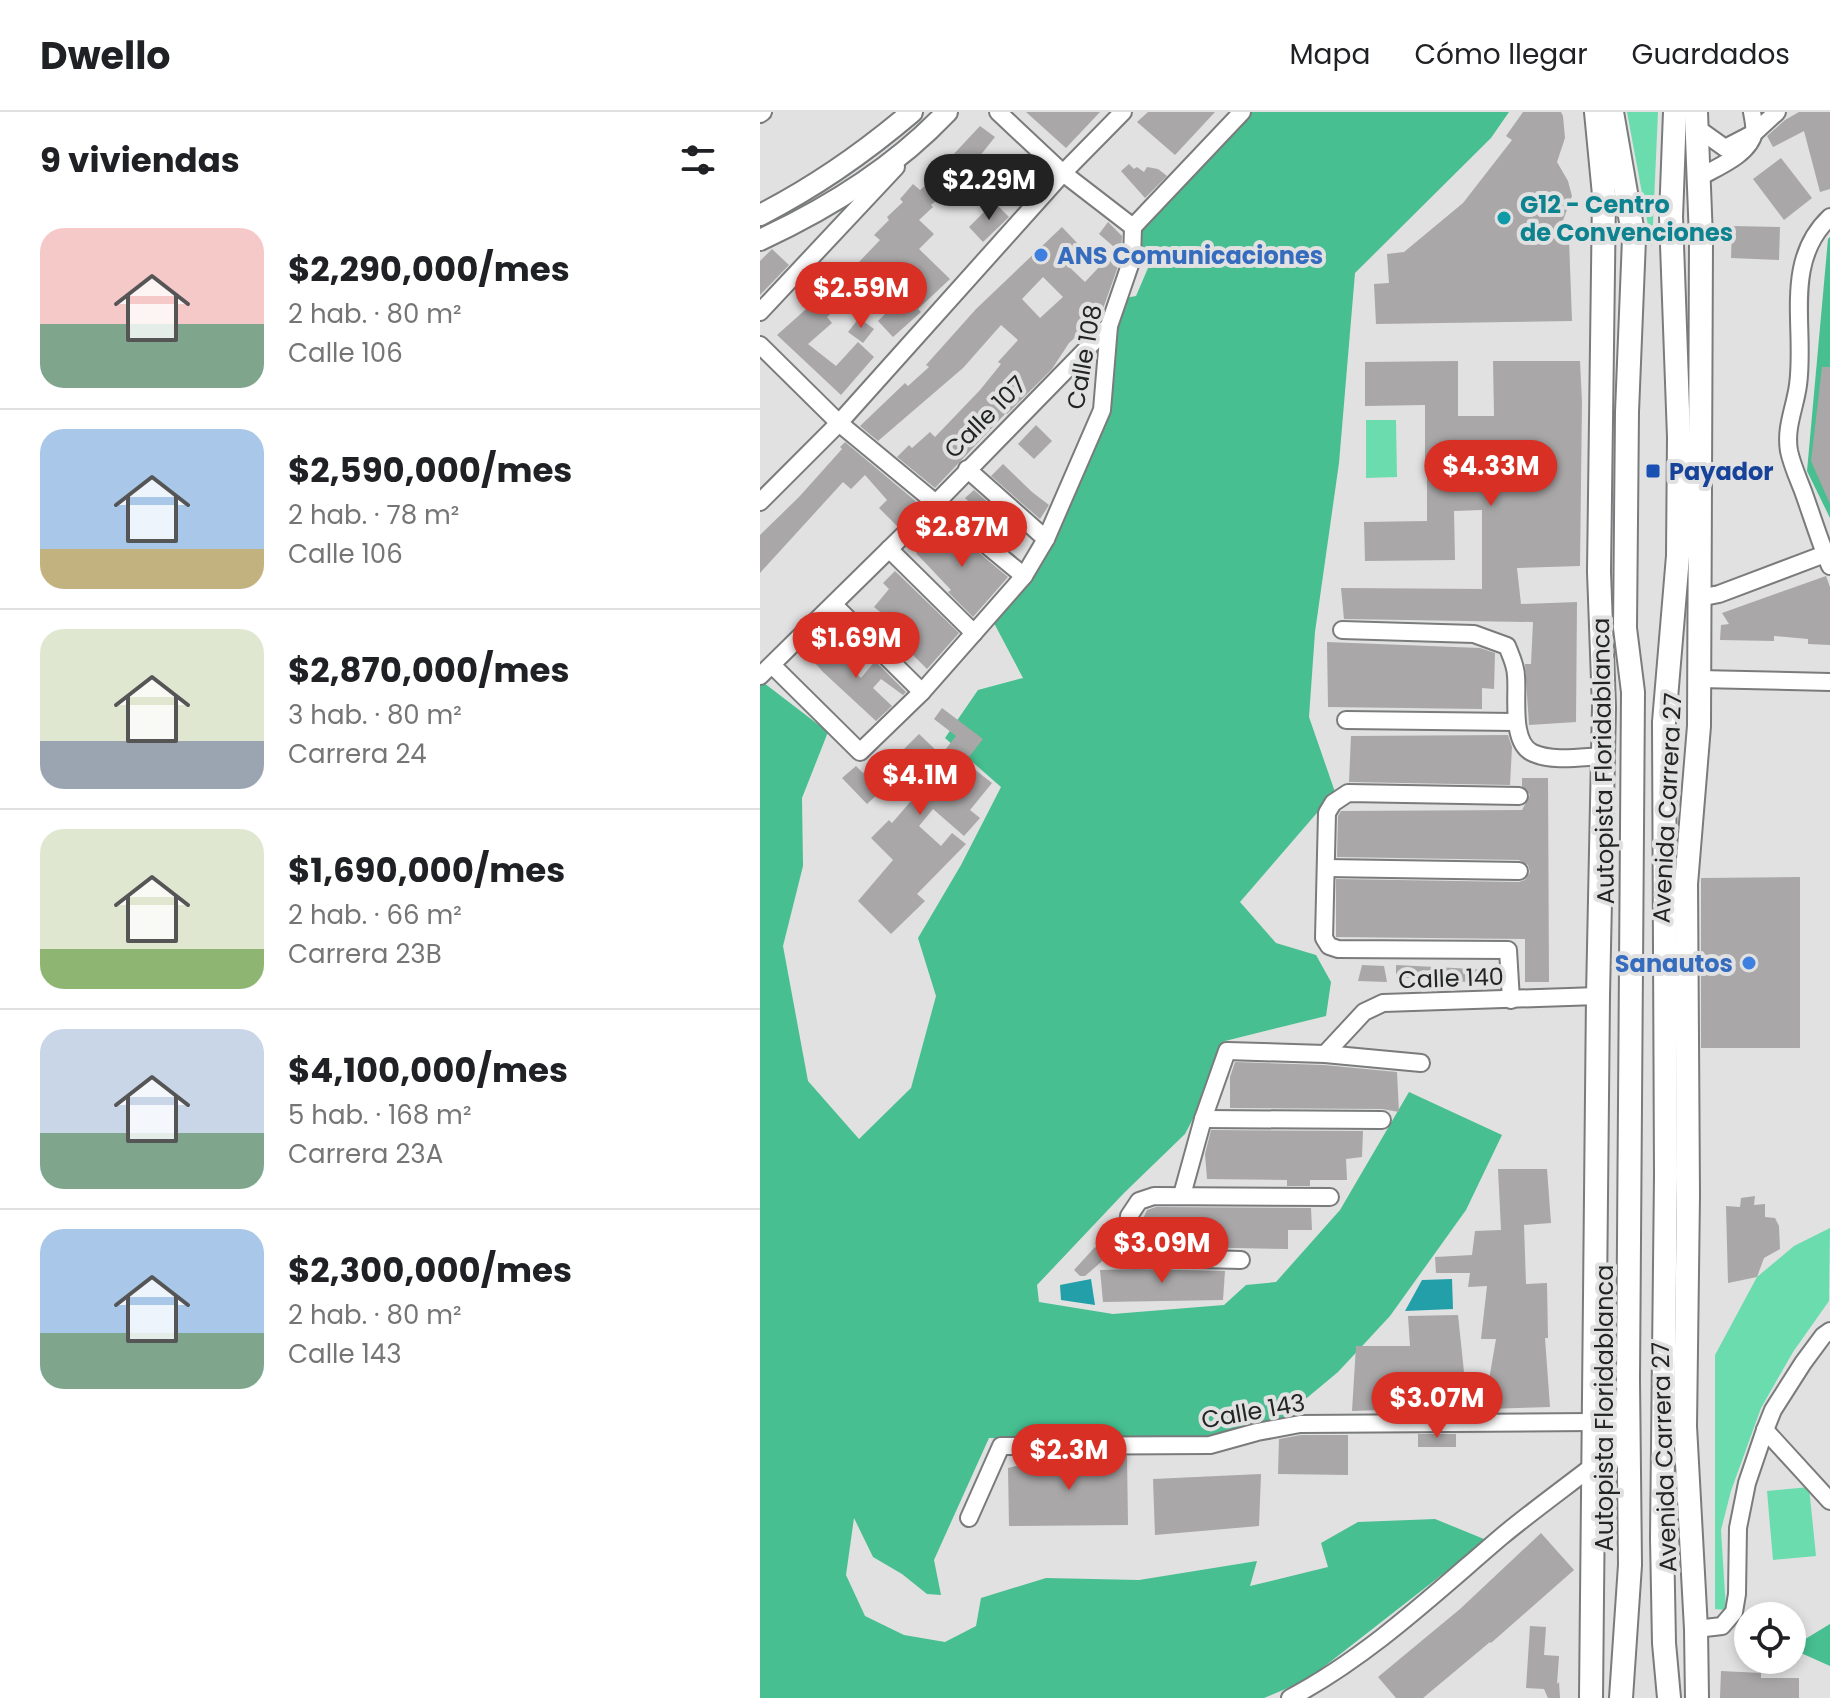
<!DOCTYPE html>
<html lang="es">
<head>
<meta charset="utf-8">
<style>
  :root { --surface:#fff; --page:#f2f2f2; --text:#202124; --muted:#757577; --line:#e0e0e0; --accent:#d93025 }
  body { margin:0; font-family:Poppins,sans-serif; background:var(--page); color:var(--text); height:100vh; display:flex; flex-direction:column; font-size:30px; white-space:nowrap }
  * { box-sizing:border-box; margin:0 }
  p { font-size:26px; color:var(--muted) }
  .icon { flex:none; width:44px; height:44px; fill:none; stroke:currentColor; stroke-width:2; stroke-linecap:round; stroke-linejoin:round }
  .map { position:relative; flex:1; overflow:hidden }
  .drawer { display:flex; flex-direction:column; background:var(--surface); width:760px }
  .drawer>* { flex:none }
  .buttons { position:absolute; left:974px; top:1490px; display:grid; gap:16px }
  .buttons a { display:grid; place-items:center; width:72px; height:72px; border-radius:50%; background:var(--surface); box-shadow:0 4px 12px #0003; font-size:40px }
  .price { position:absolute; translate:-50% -68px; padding:0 18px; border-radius:28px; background:var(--accent); color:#fff; font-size:26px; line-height:52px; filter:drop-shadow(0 2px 4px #0008) }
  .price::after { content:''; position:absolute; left:50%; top:48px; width:24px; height:18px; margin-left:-12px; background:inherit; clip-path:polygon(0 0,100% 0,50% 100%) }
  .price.active { background:#222; color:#fff }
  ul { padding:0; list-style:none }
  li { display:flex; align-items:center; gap:24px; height:200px; padding:0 40px }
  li+li { border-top:2px solid var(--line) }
  li span { display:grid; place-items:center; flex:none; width:224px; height:160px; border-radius:24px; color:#555 }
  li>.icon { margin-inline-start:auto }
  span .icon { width:96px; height:96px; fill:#fffc; stroke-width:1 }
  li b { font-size:34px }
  h2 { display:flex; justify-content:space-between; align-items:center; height:96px; padding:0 40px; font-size:34px }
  header { display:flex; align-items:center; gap:48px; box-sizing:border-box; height:112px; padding:0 40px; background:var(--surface); border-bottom:2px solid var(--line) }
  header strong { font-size:38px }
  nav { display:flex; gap:44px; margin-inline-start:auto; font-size:28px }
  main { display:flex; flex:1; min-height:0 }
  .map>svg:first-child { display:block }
</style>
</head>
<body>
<header>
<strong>Dwello</strong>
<nav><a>Mapa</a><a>Cómo llegar</a><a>Guardados</a></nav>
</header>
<main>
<section class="drawer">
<h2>9 viviendas<svg class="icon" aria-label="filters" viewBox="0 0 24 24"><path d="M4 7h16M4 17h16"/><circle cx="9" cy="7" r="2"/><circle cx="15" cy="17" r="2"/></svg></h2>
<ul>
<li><span style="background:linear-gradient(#f6c9c9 60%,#7fa58c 0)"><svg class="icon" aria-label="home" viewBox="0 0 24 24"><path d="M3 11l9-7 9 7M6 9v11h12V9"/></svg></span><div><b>$2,290,000/mes</b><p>2 hab. · 80 m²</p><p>Calle 106</p></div></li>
<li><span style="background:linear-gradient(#a9c7e8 75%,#c2b280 0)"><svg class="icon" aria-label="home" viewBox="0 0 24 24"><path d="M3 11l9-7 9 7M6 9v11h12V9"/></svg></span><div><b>$2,590,000/mes</b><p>2 hab. · 78 m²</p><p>Calle 106</p></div></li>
<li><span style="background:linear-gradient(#dfe7d0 70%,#9aa5b1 0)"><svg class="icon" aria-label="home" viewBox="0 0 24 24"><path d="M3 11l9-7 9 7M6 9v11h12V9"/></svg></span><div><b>$2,870,000/mes</b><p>3 hab. · 80 m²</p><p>Carrera 24</p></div></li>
<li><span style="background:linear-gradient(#dfe7d0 75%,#8fb573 0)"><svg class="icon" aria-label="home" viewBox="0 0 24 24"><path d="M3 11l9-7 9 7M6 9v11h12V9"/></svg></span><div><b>$1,690,000/mes</b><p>2 hab. · 66 m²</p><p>Carrera 23B</p></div></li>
<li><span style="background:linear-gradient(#c9d6e8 65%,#7fa58c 0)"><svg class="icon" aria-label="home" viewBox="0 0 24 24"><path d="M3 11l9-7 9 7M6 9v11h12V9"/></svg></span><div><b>$4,100,000/mes</b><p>5 hab. · 168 m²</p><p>Carrera 23A</p></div></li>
<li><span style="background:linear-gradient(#a9c7e8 65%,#7fa58c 0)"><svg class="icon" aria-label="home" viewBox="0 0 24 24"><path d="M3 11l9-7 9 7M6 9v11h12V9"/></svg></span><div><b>$2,300,000/mes</b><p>2 hab. · 80 m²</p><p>Calle 143</p></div></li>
</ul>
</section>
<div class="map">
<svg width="1070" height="1586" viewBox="0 0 1070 1586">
  <rect width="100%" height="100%" fill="#e1e1e2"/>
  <!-- green -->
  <g fill="#6bdcad">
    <path d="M867 0H898L892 135Z"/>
    <path d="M606 308H636L637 365 606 366Z"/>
    <path d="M1070 1116 1069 1189 1033 1240 1001 1296 971 1379 961 1418 966 1498 955 1497V1243L997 1165 1034 1134Z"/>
    <path d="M1049 1375 1056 1444 1013 1448 1007 1379Z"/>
  </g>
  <!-- forest -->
  <g fill="#47bf91">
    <path d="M487 0H749L731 26 595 161 579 351 555 520 549 605 575 680 480 790 516 831 556 843 571 870 566 904 465 929 462 951 425 1022 364 1081 277 1173 279 1190 353 1202 464 1193 486 1173 516 1170 580 1098 649 980 742 1023 706 1098 630 1204 578 1260 518 1310 440 1329 229 1326 174 1448 181 1483 167 1482 142 1462 113 1445 94 1406 86 1463 105 1504 144 1523 185 1530 216 1514 221 1486 286 1466 379 1468 497 1449 490 1474 568 1455 561 1431 598 1410 675 1407 724 1427 711 1440 547 1568 504 1586H0V568L68 620 42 686 43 754 23 834 48 969 99 1027 151 976 176 884 158 826 201 753 241 675 185 626 218 578 263 566 234 511 267 468 345 299 351 224 365 186 376 184 388 156 377 146 378 116Z"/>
    <path d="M1070 125V406L1047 359 1068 127Z"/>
    <path d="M1070 1512V1554L1032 1537V1535Z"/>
  </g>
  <!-- water -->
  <g fill="#229fa8">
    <path d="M331 1167 335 1193 301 1188 300 1173Z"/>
    <path d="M692 1167 693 1197 645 1199 662 1168Z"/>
  </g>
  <!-- building -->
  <g fill="#a9a7a8" fill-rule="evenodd">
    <path d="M266 0H340L306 36Z"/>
    <path d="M388 0H455L415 43 377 10Z"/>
    <path d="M763 0H801L803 4 805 26 797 50 808 69 812 84 801 114 809 127 812 209 616 212 614 172 629 171 627 142 644 140 703 91 752 28 746 24Z"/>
    <path d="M1039 0H1070V77L1060 80 1044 19 1013 35 1007 24 1025 8Z"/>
    <path d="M220 14 235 25 219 45 224 51 212 64 209 61 171 93 173 95 159 108 174 122 159 137 190 167 158 197 161 200 133 225 118 209 127 200 102 173 67 205 72 211 48 232 76 254 98 230 114 245 81 283 17 223 99 150 120 128 114 123 129 108 127 105 143 90 140 87 153 72 160 78 195 48 191 45Z"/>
    <path d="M1021 46 1052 86 1024 108 993 67Z"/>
    <path d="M369 52 374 57 377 55 384 60 387 55 398 57 407 64 385 86 361 59Z"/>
    <path d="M234 90 249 105 223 130 209 115Z"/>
    <path d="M348 110 362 124 361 141 339 122Z"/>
    <path d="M972 114 1020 115 1019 148 971 146Z"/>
    <path d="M302 115 321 135 304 150 325 170 354 139 361 146 339 208 334 213 331 211 309 231 292 257 247 302 246 301 175 376 137 345 149 333 152 336 170 320 175 325 220 278 241 252 238 250 258 228 241 213 203 256 118 329 100 314 145 271 148 274 169 255 166 253 216 197ZM283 165 303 185 280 206 262 187Z"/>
    <path d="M12 137 29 153 0 183V149Z"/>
    <path d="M99 206 114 217 103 231 88 220Z"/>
    <path d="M698 249V304H734L733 249H820L822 290 820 454 757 456 761 492 817 490 816 610 769 613 765 552H771L773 510 584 507 581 476 722 477V398L694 399 695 448 605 449 604 410 667 409V349H665V293L605 294V250Z"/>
    <path d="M1062 255H1070V392L1051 349Z"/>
    <path d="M276 313 292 329 274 347 258 332Z"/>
    <path d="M85 330 159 392 137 414 119 396 127 388 105 363 91 377 83 370 0 461V423L39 385 82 337 80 335Z"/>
    <path d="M243 352 272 380 289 393 280 407 231 364Z"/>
    <path d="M214 378 264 422 253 434 205 386Z"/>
    <path d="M184 412 248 465 213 505 188 480 191 478 156 441Z"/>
    <path d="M135 459 199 521 167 557 120 510 125 504 114 495 129 477 123 471Z"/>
    <path d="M1066 464 1070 475V533L1048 532V527L1014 524V529L960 528 961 513 969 512 962 501Z"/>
    <path d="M66 529 101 566 115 549 146 580 143 583 121 567 113 576 132 594 116 609 63 560 48 543Z"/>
    <path d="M567 530 720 536 735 541 734 577 722 576V597L568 595Z"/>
    <path d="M182 596 223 627 205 650 232 671 210 698 220 706 204 724 173 697 159 714 181 734 192 721 206 732 157 782 165 789 131 822 98 789 133 748 111 726 129 708 132 711 158 681 142 667 129 680 125 675 107 692 82 666 96 654 103 661 113 652 121 660 159 622 181 643 196 624 174 607Z"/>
    <path d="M748 623 752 635 750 673 589 670 591 624Z"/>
    <path d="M762 666H788L789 870H765V827L576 825V767L759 770 765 768 770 760 768 753 759 748 577 745 578 704 581 699 762 698 770 683 762 674Z"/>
    <path d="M1040 765V936H941V766Z"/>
    <path d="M602 853 624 854 627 870 598 869Z"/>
    <path d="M636 853 733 858 737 872 636 865Z"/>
    <path d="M475 950 564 953 637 960 639 1000 622 997 470 996V965Z"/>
    <path d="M451 1018 603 1019 602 1045 586 1047 587 1068H550V1074H527V1068L447 1067 445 1042Z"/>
    <path d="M738 1057H787L791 1111 764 1113 766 1172 787 1171 788 1226H785L790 1295 724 1297 736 1227H721L727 1174 708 1175 710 1161H676L675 1145 712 1143 715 1119 741 1118Z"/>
    <path d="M995 1084 994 1093 1005 1092V1105L1015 1106 1019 1114 1020 1137 1004 1146 997 1165 968 1171 966 1094 980 1095 981 1086Z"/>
    <path d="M396 1095 551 1096 552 1118H528V1137L377 1134 379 1115 387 1098Z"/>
    <path d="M335 1135 347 1145 325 1164H320L314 1158Z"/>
    <path d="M376 1157 465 1159 463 1188 343 1190 340 1158Z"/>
    <path d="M698 1203 704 1260H651L652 1297 592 1299 596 1234H650L648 1204Z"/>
    <rect x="658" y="1322" width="38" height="13"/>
    <path d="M541 1323H588V1363L518 1362 519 1327Z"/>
    <path d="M367 1344 368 1413 249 1414 248 1356 292 1345Z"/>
    <path d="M501 1362 499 1414 395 1423 393 1367Z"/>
    <path d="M781 1421 814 1458 731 1531 730 1530 663 1586H636L618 1565 700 1497Z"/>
    <path d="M770 1514 786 1515 784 1543 799 1544 797 1572 799 1570 800 1586H788L784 1577 766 1576Z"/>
    <path d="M961 1559 1001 1561V1566H1039V1586H960Z"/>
  </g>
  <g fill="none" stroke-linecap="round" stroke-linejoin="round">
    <!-- minor casing -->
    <g stroke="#7a7b7c" stroke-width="20">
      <g id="minor">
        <path d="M238 0 303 61 373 115"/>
        <path d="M0 2 3 0"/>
        <path d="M937 16 965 36 994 21 1017 0"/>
        <path d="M938 66C955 56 990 43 994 20 995 14 993 6 992 0"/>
        <path d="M1070 105C1022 150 1046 216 1038 273 1035 296 1025 315 1029 339 1032 353 1038 366 1043 379 1052 404 1060 430 1070 454"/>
        <path d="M373 115 482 0"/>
        <path d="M0 200 136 55"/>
        <path d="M0 233 79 311 264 464"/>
        <path d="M207 357 286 427"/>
        <path d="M0 390 79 311 303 61 363 0"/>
        <path d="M129 437 214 521"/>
        <path d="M939 486 959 482 1065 442"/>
        <path d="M74 493 162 580"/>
        <path d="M582 518 714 522 747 534C751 544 756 554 756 564 758 584 750 631 773 641 793 650 821 645 842 644"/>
        <path d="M12 553 100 640 162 580 264 464 286 427 342 298 349 214 372 147 373 115"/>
        <path d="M0 564 176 391 349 214"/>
        <path d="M939 567 1070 570"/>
        <path d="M586 608 755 610"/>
        <path d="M566 756 759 759"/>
        <path d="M751 888 748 838 578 837 569 834 564 826 567 701 573 691 588 681 759 684"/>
        <path d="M565 942 604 900 623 891 838 884"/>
        <path d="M443 1007 622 1008"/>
        <path d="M422 1083 443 1007 467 939 565 942 661 951"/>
        <path d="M481 1148 364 1145 369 1104 379 1089 394 1084 570 1085"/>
        <path d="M1005 1318 1070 1389"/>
        <path d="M209 1406 241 1334 450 1333 497 1320 540 1312 833 1310"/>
        <path d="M936 1517 962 1514 974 1500 977 1482 978 1416 987 1371 1005 1318 1013 1298 1043 1251 1063 1224 1070 1219"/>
        <path d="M530 1586C609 1544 673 1483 741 1425 771 1400 803 1377 834 1353"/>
      </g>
    </g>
    <!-- major casing -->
    <g stroke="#7a7b7c" stroke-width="24">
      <g id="major">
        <path d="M0 103C55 75 105 40 152 0"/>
        <path d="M0 128C67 97 136 54 187 0"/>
      </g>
    </g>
    <!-- highway casing -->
    <g stroke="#7a7b7c" stroke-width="26">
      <g id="highway">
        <path d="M852 0 874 127 867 300 865 516 873 580 868 1267 870 1453 861 1586"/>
        <path d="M936 0 941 126 939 614 926 772 928 1083 925 1314 936 1517 937 1586"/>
        <path d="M842 1371 862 1292"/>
        <path d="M831 1586 838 884 844 595 839 460 844 83 836 0"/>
        <path d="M909 1586 904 1531 902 1426 906 1063 904 610 918 444 919 325 911 105 915 0"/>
      </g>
    </g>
    <!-- minor -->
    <use href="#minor" stroke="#fff" stroke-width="16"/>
    <!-- major -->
    <use href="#major" stroke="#fff" stroke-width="20"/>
    <!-- highway -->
    <use href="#highway" stroke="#fff" stroke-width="22"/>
  </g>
  <!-- markers -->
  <circle fill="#0f9aa8" stroke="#e1e1e2" stroke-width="3" cx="744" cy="106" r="8"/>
  <g fill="#3f7fe0" stroke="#e1e1e2" stroke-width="3">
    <circle cx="281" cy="143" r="8"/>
    <circle cx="989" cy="851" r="8"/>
  </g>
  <rect fill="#1a4fb4" stroke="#e1e1e2" stroke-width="3" x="885" y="351" width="16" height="16" rx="4"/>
  <g text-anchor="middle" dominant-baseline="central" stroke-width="8" stroke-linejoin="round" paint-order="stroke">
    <!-- culture labels -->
    <g font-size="24" font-weight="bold" fill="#0d838f" stroke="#e1e1e2" text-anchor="start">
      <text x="760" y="92">G12 - Centro<tspan x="760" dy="28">de Convenciones</tspan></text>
    </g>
    <!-- shop labels -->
    <g font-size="24" font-weight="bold" fill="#366cbe" stroke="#e1e1e2" text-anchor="start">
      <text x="297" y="143">ANS Comunicaciones</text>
      <text x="973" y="851" text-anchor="end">Sanautos</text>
    </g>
    <!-- street labels -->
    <g font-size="24" fill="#232424" stroke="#e1e1e2">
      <text transform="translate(324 245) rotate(-80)">Calle 108</text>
      <text transform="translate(225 305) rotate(-45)">Calle 107</text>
      <text transform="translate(843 649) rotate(-91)">Autopista Floridablanca</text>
      <text transform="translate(907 696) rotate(-87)">Avenida Carrera 27</text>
      <text transform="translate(691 866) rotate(-2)">Calle 140</text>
      <text transform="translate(844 1296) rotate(-90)">Autopista Floridablanca</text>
      <text transform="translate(493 1299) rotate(-10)">Calle 143</text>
      <text transform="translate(904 1345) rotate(-92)">Avenida Carrera 27</text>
    </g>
    <!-- transit labels -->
    <g font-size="24" font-weight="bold" fill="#164399" stroke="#e1e1e2" text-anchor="start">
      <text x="909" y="359">Payador</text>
    </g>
  </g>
</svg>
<div class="buttons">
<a><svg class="icon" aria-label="locate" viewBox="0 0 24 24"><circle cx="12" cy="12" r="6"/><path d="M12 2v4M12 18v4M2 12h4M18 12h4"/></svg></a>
</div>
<b class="price active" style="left:229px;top:110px">$2.29M</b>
<b class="price" style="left:101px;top:218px">$2.59M</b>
<b class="price" style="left:731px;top:396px">$4.33M</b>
<b class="price" style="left:202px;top:457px">$2.87M</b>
<b class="price" style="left:96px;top:568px">$1.69M</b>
<b class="price" style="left:160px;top:705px">$4.1M</b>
<b class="price" style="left:402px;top:1173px">$3.09M</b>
<b class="price" style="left:677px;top:1328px">$3.07M</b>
<b class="price" style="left:309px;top:1380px">$2.3M</b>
</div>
</main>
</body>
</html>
